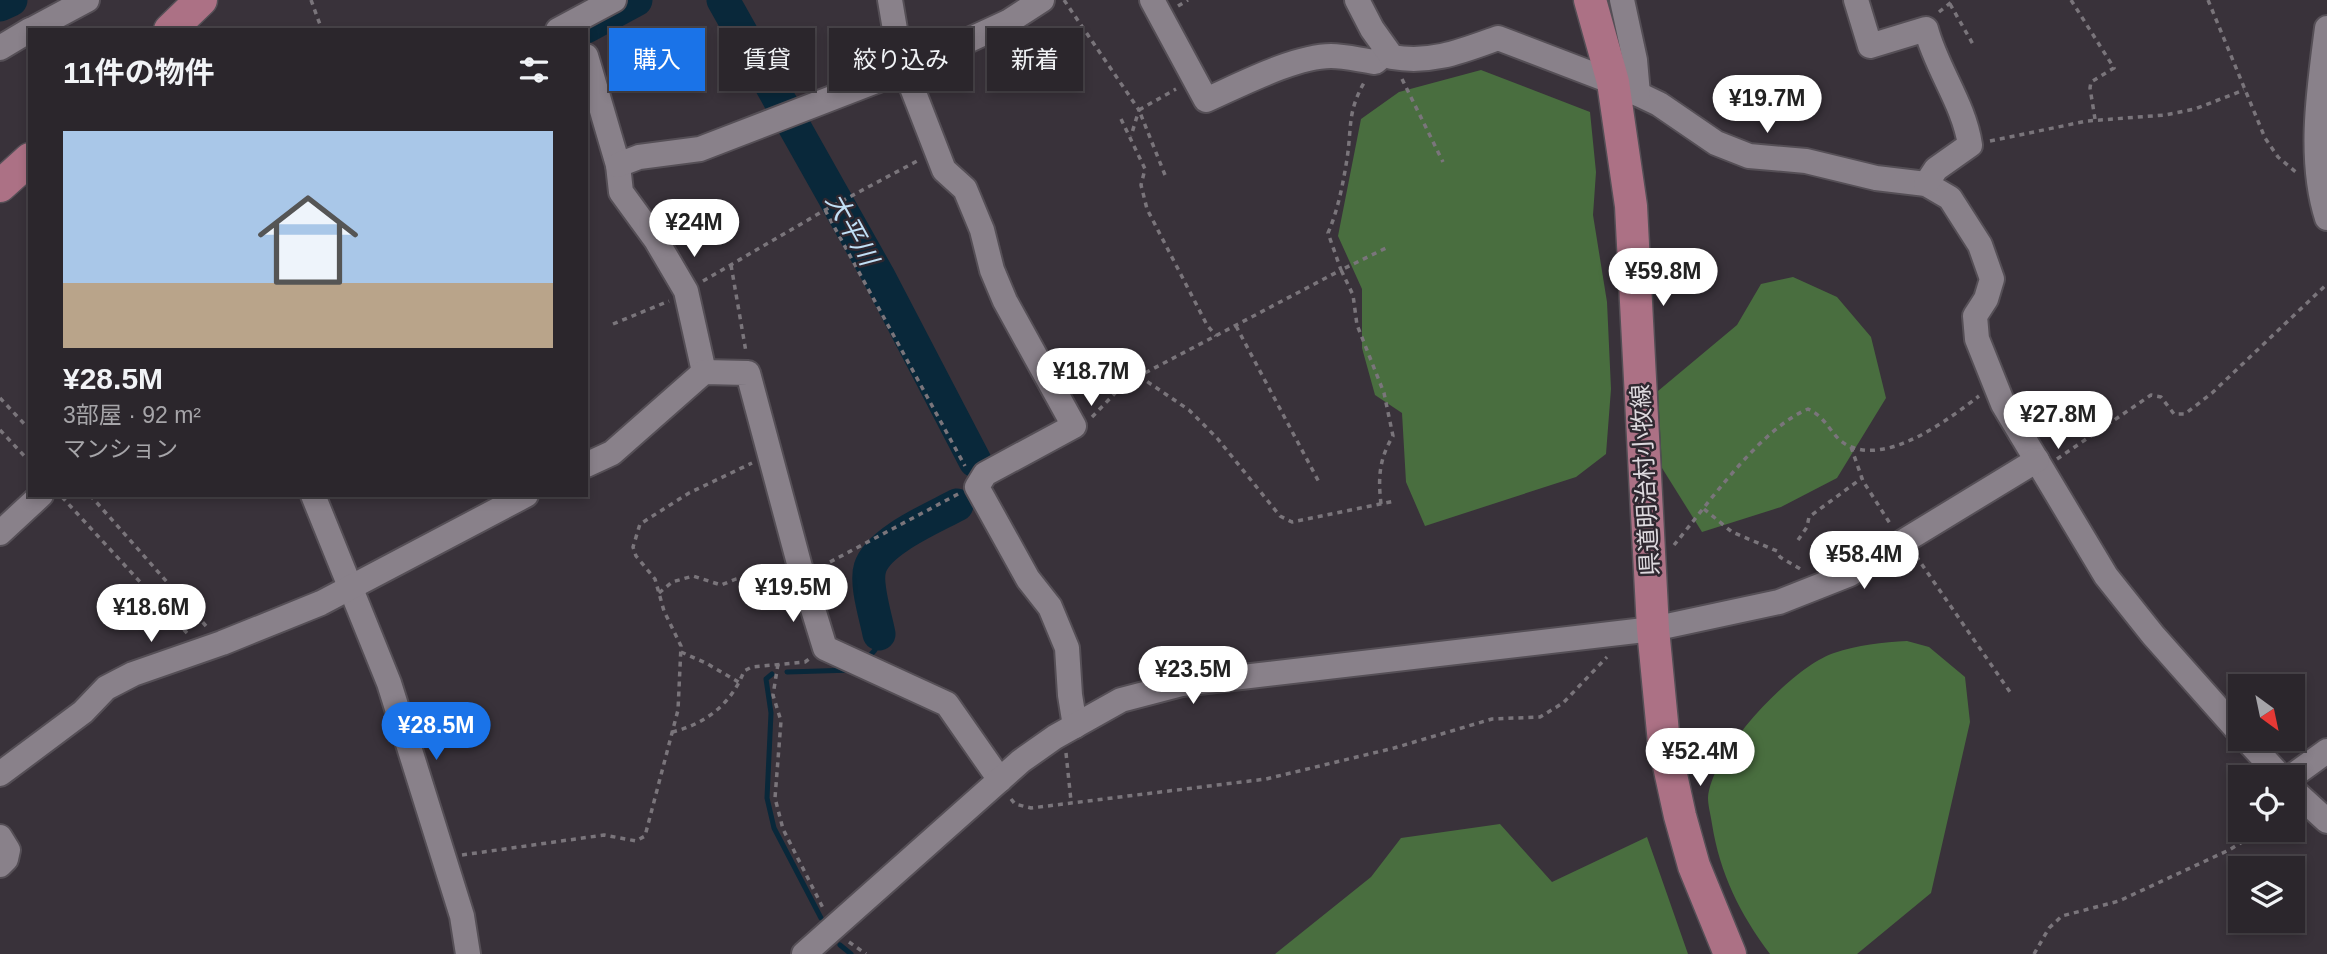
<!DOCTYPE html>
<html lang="ja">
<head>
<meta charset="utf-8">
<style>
  :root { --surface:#2b262c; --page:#373238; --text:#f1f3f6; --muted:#a6a5a9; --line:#474348; --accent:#1a73e8 }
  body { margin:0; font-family:Helvetica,"Noto Sans JP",sans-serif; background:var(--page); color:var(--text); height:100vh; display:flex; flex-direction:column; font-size:26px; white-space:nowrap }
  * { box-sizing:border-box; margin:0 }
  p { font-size:23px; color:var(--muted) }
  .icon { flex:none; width:38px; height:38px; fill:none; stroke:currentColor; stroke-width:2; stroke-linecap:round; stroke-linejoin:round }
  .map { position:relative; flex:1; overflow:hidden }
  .side { position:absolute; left:28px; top:28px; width:560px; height:469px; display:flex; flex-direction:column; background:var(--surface); border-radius:0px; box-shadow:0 4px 10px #0003,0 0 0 2px var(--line) }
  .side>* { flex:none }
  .top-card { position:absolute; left:609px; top:28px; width:665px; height:63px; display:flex; gap:14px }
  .needle { width:46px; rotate:147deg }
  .controls { position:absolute; left:2228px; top:674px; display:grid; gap:14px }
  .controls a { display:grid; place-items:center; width:77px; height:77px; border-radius:0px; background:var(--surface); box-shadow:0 4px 10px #0003,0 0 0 2px var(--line); font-size:35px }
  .price { position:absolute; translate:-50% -60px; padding:0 16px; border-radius:24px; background:#fff; color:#222; font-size:23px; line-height:46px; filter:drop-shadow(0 2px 4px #0008) }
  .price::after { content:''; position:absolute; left:50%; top:42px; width:21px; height:16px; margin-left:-10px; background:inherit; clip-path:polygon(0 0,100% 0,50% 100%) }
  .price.active { background:var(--accent); color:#fff }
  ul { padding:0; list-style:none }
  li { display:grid; align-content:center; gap:14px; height:371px; padding:0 35px }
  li+li { border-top:2px solid var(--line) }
  li span { display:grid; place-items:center; height:217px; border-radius:0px; color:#555 }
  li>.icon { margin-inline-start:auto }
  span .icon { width:126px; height:126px; fill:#fffc; stroke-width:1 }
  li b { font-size:30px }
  h2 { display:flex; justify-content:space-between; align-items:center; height:84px; padding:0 35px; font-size:30px }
  .tag { padding:0 24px; border-radius:0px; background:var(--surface); box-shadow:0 4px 10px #0003,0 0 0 2px var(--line); font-size:24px; line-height:63px }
  .tag.active { background:var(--accent); color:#fff }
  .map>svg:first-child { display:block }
</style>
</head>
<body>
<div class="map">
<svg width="2327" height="954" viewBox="0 0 2327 954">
  <rect width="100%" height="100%" fill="#39323a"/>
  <!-- forest -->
  <g fill="#496e3f">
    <path d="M1481 70 1590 112 1596 172 1593 215 1607 302 1611 389 1606 454 1576 477 1425 526 1406 482 1402 413 1375 395 1362 348V289L1338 236 1361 119 1399 92Z"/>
    <path d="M1793 277 1837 297 1871 337 1886 398 1837 478 1781 507 1702 532 1662 468 1658 391 1737 325 1761 284Z"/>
    <path d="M1907 641 1929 647 1965 677 1970 722 1931 893 1857 954H1770C1740 914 1720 874 1712 824 1711 816 1708 806 1708 798 1710 754 1793 666 1834 653 1857 645 1883 642 1907 641Z"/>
    <path d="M1500 824 1552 882 1647 837 1688 954H1275L1371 877 1401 838Z"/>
  </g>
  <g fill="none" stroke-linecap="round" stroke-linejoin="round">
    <!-- stream -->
    <g stroke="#09283a" stroke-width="5">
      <path d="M866 660 875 650 879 634"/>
      <path d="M787 672 853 670"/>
      <path d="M772 674 766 679 771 713 767 798 774 828 821 918"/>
      <path d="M840 945 851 954"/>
    </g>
    <!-- river -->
    <g stroke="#09283a" stroke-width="33">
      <path d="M723 0 878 275 975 461"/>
      <path d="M0 5 11 0"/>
      <path d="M586 27 636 0"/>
      <path d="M879 634C876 618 865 584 870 568 878 541 933 518 957 505"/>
    </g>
    <!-- minor casing -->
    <g stroke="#554f56" stroke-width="28">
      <g id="minor">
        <path d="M890 0 902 71 909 80 944 170 965 189 982 230 992 270 1005 301 1074 426 985 474 977 487 1028 579 1050 607 1067 648 1070 695 1075 726"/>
        <path d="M1152 0 1206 100C1240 85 1295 56 1331 56 1345 56 1360 60 1375 62L1387 52"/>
        <path d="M1357 0 1372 29 1392 57C1431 64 1462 51 1498 38L1613 82 1659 104 1716 143 1749 156 1806 161 1876 178 1926 184 1950 198 1980 245 1992 279 1986 299 1975 316 1977 339 2003 404 2106 576 2153 635 2240 733"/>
        <path d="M1622 0 1635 60 1638 94"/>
        <path d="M1856 0 1870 46 1926 29C1937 70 1964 104 1970 145L1936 169 1926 184"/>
        <path d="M2327 28C2319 89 2308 159 2327 218"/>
        <path d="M31 30 87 0"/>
        <path d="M558 30 614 0"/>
        <path d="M0 48 30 30"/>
        <path d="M586 56 618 165 621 192 656 240 686 291 704 372"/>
        <path d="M618 165 639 157 700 149 902 71 1008 22 1042 0"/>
        <path d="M586 465 612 453 704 372 748 373 800 567 825 648 947 704 1000 780"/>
        <path d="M313 495 389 683 462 916 468 954"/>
        <path d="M0 533 41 495"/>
        <path d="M2245 738 2281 777"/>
        <path d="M0 774 83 712 106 688 133 674 222 643 321 603 526 495"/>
        <path d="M2291 777 2327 751"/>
        <path d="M2292 789 2327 821"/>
        <path d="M0 837 8 850 6 859 0 865"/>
        <path d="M804 954 1021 761 1055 737 1121 700 1182 684 1653 629 1779 602 1850 574 2037 460"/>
      </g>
    </g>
    <!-- major casing -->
    <g stroke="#554f56" stroke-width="35">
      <g id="major">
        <path d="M1590 0 1613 82 1631 206 1653 629 1664 743 1680 816 1694 866 1730 954"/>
        <path d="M170 30 201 0"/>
        <path d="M0 186 30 159"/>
      </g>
    </g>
    <!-- path -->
    <g stroke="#7a757b" stroke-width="3.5" stroke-dasharray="5 5" stroke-linecap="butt">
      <path d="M311 0 322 30"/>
      <path d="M1064 0 1139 110 1131 136"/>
      <path d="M2071 0 2114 68 2091 82 2090 88 2095 119"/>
      <path d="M2208 0 2265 138 2278 157 2297 173"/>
      <path d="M1950 4 1974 46"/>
      <path d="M1178 6 1188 0"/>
      <path d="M1939 12 1954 0"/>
      <path d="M1402 79 1443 162"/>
      <path d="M1121 119 1145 169 1141 185 1147 209 1207 325 1216 336"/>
      <path d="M1990 141 2087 121 2165 115 2195 109 2244 90"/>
      <path d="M1165 175 1139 110 1176 89"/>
      <path d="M825 210 965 466"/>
      <path d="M731 265 746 352"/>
      <path d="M703 281 825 210 919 160"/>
      <path d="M613 324 669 301"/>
      <path d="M1236 326 1320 484"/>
      <path d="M1139 376 1189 410 1217 438 1280 516 1292 522 1395 501"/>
      <path d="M0 398 30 430"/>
      <path d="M1092 417 1124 384 1341 270 1328 233C1338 210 1343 184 1347 159 1352 126 1347 112 1365 81"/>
      <path d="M0 430 30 462"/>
      <path d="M1851 447 1863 481 1891 525"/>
      <path d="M2057 459 2151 395 2161 397 2174 414H2185L2212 393 2327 284"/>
      <path d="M90 495 206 626"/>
      <path d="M62 497 187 633"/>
      <path d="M1381 504C1378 478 1379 459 1393 436L1384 393 1357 325 1353 295 1341 270 1386 248"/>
      <path d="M1704 509 1732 532 1777 551 1780 557 1802 570"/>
      <path d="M1798 540 1807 527 1809 517 1862 478"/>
      <path d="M1674 545C1708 504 1760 429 1808 409 1828 418 1831 437 1847 445 1887 466 1948 420 1979 396"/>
      <path d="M1916 556 2010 692"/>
      <path d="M830 562 960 493"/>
      <path d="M659 593 672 582 693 576 721 585 736 579 781 570"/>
      <path d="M681 652 706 663 740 683"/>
      <path d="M778 664 773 695 781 721 775 798 783 829 823 908"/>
      <path d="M672 732C706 724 732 703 744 671L752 667 805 662 809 659"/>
      <path d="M1066 753 1071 801"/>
      <path d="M1011 799 1015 804 1031 808 1266 779 1394 748 1492 719 1540 717 1563 703 1607 657"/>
      <path d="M462 855 604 835 636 841 645 836 678 710 681 646 664 611 655 579 636 556 633 547 640 524 689 493 752 463"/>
      <path d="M849 942 866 954"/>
      <path d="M2034 954 2049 928 2062 916 2119 901 2229 850 2262 830"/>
    </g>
    <!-- minor -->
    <use href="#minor" stroke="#89818a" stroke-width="24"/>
    <!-- major -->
    <use href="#major" stroke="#ac7185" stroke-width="32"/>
  </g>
  <g text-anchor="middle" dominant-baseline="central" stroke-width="5" stroke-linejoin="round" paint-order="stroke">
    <!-- street labels -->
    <g font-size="24" fill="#ddd9de" stroke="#2f2830">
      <text transform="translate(1645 480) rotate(-93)">県道明治村小牧線</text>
    </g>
    <!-- water labels -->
    <g font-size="26" font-style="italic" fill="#c1e0f6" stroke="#2f2830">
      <text transform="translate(852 229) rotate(61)">大平川</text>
    </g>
  </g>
</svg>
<div class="controls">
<a><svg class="needle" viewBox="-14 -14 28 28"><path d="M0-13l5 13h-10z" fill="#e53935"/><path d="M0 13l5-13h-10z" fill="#a6a5a9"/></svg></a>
<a><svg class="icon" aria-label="locate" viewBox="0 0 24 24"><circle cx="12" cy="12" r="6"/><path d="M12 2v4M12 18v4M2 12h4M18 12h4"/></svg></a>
<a><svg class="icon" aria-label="layers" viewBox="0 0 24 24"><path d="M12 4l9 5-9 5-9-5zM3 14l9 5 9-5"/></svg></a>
</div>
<b class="price" style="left:1767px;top:135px">¥19.7M</b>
<b class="price" style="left:694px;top:259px">¥24M</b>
<b class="price" style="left:1663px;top:308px">¥59.8M</b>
<b class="price" style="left:1091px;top:408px">¥18.7M</b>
<b class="price" style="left:2058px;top:451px">¥27.8M</b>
<b class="price" style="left:1864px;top:591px">¥58.4M</b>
<b class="price" style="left:793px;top:624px">¥19.5M</b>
<b class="price" style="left:151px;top:644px">¥18.6M</b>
<b class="price" style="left:1193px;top:706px">¥23.5M</b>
<b class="price active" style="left:436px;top:762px">¥28.5M</b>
<b class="price" style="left:1700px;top:788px">¥52.4M</b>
<div class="top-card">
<a class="tag active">購入</a>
<a class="tag">賃貸</a>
<a class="tag">絞り込み</a>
<a class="tag">新着</a>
</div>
<section class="side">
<h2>11件の物件<svg class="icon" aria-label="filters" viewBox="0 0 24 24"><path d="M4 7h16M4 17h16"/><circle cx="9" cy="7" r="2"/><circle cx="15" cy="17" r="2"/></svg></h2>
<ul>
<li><span style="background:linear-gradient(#a9c7e8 70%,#b9a48a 0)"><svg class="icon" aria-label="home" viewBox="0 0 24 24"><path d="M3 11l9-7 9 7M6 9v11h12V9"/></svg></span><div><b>¥28.5M</b><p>3部屋 · 92 m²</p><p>マンション</p></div></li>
</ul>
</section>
</div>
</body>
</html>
